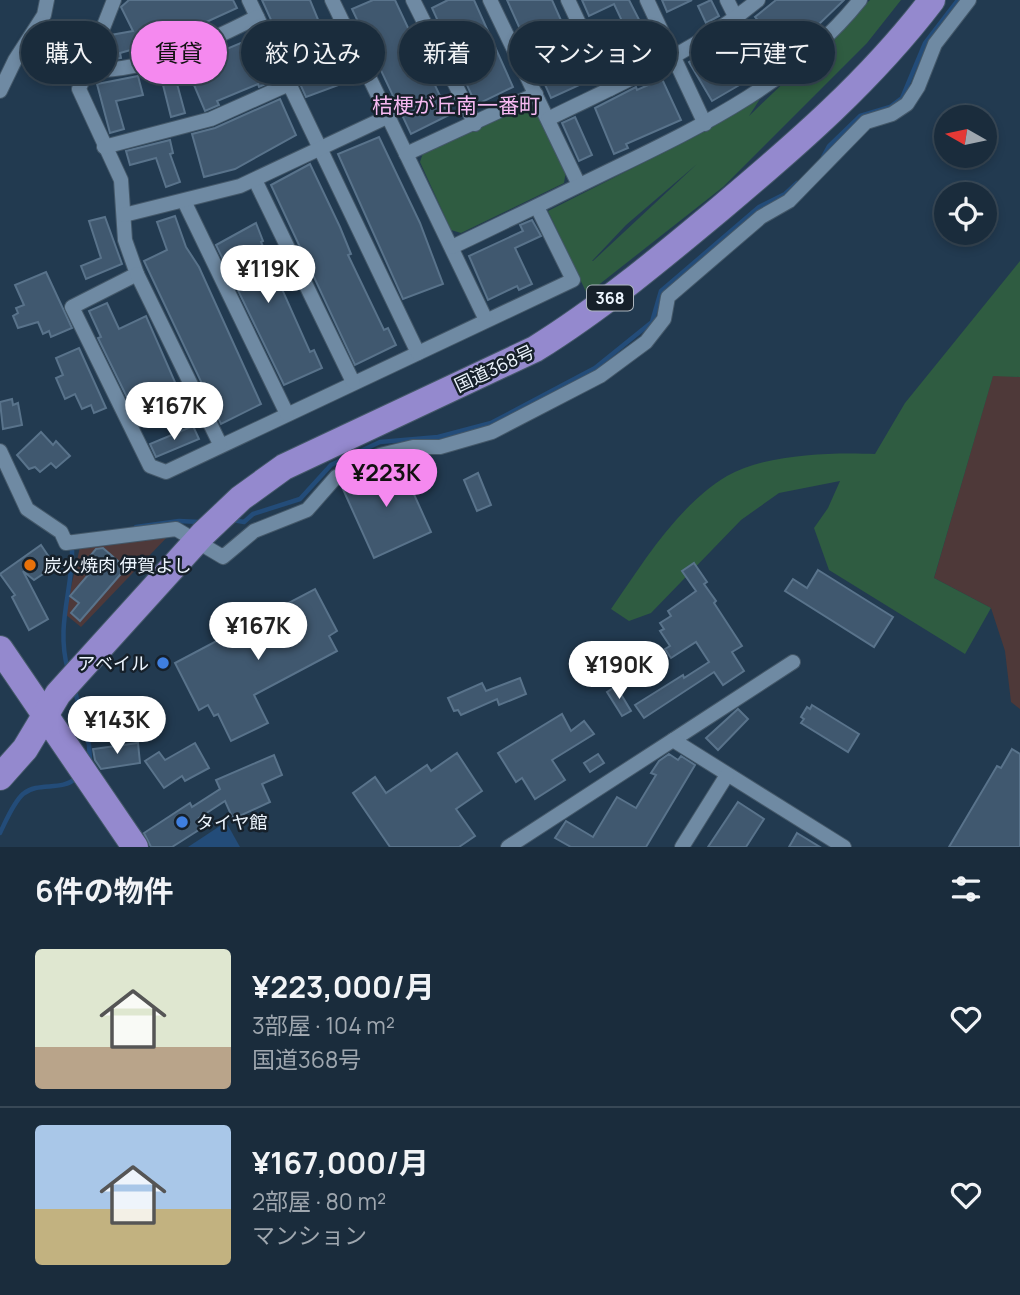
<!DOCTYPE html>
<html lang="ja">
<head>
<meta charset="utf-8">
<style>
  :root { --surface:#1a2c3c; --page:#273847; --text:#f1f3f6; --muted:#9fa7af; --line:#384856; --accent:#f589ef }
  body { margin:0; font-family:Manrope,"Noto Sans JP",sans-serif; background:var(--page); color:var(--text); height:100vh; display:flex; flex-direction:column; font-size:26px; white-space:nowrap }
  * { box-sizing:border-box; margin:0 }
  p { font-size:23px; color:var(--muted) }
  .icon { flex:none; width:38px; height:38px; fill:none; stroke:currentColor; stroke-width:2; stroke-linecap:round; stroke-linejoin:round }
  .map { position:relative; height:847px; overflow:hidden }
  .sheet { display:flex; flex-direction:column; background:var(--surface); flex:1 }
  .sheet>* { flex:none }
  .banner { position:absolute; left:21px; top:21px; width:978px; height:63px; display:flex; gap:14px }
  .needle { width:46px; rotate:279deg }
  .fabs { position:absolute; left:934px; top:105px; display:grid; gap:14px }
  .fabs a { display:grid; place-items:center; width:63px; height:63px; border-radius:50%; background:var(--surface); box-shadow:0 4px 10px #0003,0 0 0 2px var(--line); font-size:35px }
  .price { position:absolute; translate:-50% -60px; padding:0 16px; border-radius:24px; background:#fff; color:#222; font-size:23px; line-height:46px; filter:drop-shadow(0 2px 4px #0008) }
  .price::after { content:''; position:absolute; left:50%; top:42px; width:21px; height:16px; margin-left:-10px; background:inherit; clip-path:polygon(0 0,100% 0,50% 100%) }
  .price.on { background:var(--accent); color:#111 }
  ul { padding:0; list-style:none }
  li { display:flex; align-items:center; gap:21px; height:175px; padding:0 35px }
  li+li { border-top:2px solid var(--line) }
  li span { display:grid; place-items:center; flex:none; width:196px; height:140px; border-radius:7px; color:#555 }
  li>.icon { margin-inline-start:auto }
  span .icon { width:84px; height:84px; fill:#fffc; stroke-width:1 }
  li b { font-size:30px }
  h2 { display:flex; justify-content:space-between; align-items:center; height:84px; padding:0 35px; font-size:30px }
  .pill { padding:0 24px; border-radius:32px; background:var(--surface); box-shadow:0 4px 10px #0003,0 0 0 2px var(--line); font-size:24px; line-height:63px }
  .pill.on { background:var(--accent); color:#111 }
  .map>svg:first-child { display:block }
</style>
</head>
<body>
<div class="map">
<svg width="1020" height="847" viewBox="0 0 1020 847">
  <rect width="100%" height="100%" fill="#223a50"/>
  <!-- commercial -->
  <path fill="#4e393a" d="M170 534 81 627 65 614 80 547Z"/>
  <!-- industrial -->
  <path fill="#4e3939" d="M993 375 1020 377V709L1011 702 1005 651 991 608 934 578Z"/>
  <!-- green -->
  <g fill="#2f5c41" fill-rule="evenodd">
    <path d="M870 0H901L867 43 723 187 587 294 548 211 698 135 760 99 749 116ZM697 164 593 261H592L626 225Z"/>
    <path d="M526 105 537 110 566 171 564 183 461 233 451 230 420 162 423 153Z"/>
    <path d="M1020 261V377L993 376 934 578 991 608 965 654 829 570 814 528 828 508 840 481 779 493 741 520 651 613 629 621 611 609C643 563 677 506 727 476 766 454 832 452 875 454L905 403Z"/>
  </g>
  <!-- water -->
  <path fill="#234c79" d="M226 822 240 847H188Z"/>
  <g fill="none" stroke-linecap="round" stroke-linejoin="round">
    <!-- stream -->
    <g stroke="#234c79" stroke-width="4.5">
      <path d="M823 157 829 146 860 116 890 107 902 98 925 43 958 0"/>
      <path d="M233 520 244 522 253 514 300 499 331 465 380 442 438 437 491 423 595 368 652 322 661 291 759 207 785 194 797 183"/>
      <path d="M136 527 179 521 200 522"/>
      <path d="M68 670C55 624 74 589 72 544"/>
      <path d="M75 691 89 745 90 761"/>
      <path d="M0 833C6 821 13 803 23 794 39 781 61 792 76 778"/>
    </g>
  </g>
  <!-- building -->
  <g fill="#40586f" stroke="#59738b" stroke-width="2">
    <path d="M129 0H233L237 8 191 29 151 40 152 44 120 53 121 58 108 60 106 47 111 35 133 31 121 7Z"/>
    <path d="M262 0H310L344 83 306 97Z"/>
    <path d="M373 0H395L449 115 411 134 352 9Z"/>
    <path d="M448 0H474L513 87 476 105 432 8Z"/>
    <path d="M507 0H552L588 81 551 98Z"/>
    <path d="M582 0H629L653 47 614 68 606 51 631 40 614 4 589 16Z"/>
    <path d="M662 0H692L667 12Z"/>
    <path d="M711 0 719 16 706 23 698 6Z"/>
    <path d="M776 0H844L787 55 755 17Z"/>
    <path d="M67 24 85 31 78 53 59 46Z"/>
    <path d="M747 25 772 66 712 101 689 62Z"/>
    <path d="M255 37 273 81 259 87 258 84 217 101 219 105 205 111 186 66Z"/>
    <path d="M173 69 185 113 171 117 160 73Z"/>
    <path d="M138 76 143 95 116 101 124 129 110 133 97 84Z"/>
    <path d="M662 79 681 120 626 144 628 148 614 154 595 108 636 87 637 90Z"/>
    <path d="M280 99 296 135 235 169 204 177 192 134 215 128Z"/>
    <path d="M575 117 592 155 579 161 562 123Z"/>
    <path d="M379 137 420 223 443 284 403 299 338 154Z"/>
    <path d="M170 140 173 153 170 154 180 182 166 187 156 158 130 165 126 151Z"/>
    <path d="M310 164 340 227 351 254 348 255 384 330 388 328 396 345 355 365 271 185Z"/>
    <path d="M175 216 186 247 199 267 261 404 221 424 144 261 167 250 157 222Z"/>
    <path d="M105 217 122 264 86 279 81 266 101 258 89 221Z"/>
    <path d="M532 220 541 236 515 248 532 284 519 290 517 286 488 300 469 256 523 231 520 225Z"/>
    <path d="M256 223 263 241 261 242 310 352 314 350 322 368 284 385 216 245Z"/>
    <path d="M46 272 72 328 51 337 49 331 43 334 38 322 18 328 13 316 18 313 16 308 24 305 15 285Z"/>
    <path d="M107 303 119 329 146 316 185 405 140 424 98 338 101 337 89 311Z"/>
    <path d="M79 348 106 408 94 413 91 405 82 409 75 394 65 399 56 378 63 375 56 358Z"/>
    <path d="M12 399 13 405 18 403 22 425 3 429 0 402Z"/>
    <path d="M193 426 199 439 156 457 150 444Z"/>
    <path d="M41 432 53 445 56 441 70 456 56 468 51 463 40 472 35 467 29 469 17 455Z"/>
    <path d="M399 461 431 532 374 558 342 487Z"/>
    <path d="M478 473 491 505 477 511 464 480Z"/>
    <path d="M41 545 55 566 34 580 23 571 48 619 29 630 12 597 15 595 0 574Z"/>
    <path d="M103 548 126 568 80 621 71 613 79 603 70 596 94 568 86 561 96 549Z"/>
    <path d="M694 563 707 582 704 584 716 601 714 603 742 646 732 652 744 671 723 685 714 672 644 718 635 705 683 675 684 678 709 662 696 642 671 658 665 649 670 646 660 631 664 629 660 623 671 616 668 611 696 591 682 571Z"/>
    <path d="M818 570 893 617 874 647 785 591 793 579 807 588Z"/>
    <path d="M315 589 337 631 329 636 337 651 254 695 268 723 231 741 218 714 214 716 208 705 199 710 175 663Z"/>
    <path d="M520 678 526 694 499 705 497 699 461 715 458 710 454 711 448 698 482 683 486 691Z"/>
    <path d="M616 686 631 711 622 716 607 692Z"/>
    <path d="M812 705 859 734 848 752 801 723 804 719 801 717 807 707 810 709Z"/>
    <path d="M738 709 748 719 718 750 706 738Z"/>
    <path d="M562 714 571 731 584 721 594 734 552 760 565 780 535 799 522 778 516 782 498 753Z"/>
    <path d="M138 743 140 763 101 769 95 760 93 749Z"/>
    <path d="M195 743 209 768 185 781 182 776 164 788 145 761 159 752 165 760Z"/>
    <path d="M1012 749 1020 754V847H949L997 766 1001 768Z"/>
    <path d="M457 753 482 791 456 809 475 836 459 847H390L353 793 375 777 386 793 427 765 431 771Z"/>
    <path d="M598 754 604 763 590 772 584 763Z"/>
    <path d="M669 754 678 760 681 756 695 765 646 847H571L555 838 566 821 593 837 617 797 636 808 656 775 651 773 659 761Z"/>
    <path d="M274 755 282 775 262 784 270 802 233 819 225 801 199 818 205 826 172 847H151L144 833 190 803 192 807 220 789 216 780Z"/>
    <path d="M738 802 764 819 746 847H708Z"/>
    <path d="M797 833 820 847H789Z"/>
  </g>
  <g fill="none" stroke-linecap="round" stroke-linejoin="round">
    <!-- street casing -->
    <g stroke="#445869" stroke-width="16">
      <g id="street">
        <path d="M114 0 79 89 121 180 125 240 137 274 72 307 150 466 166 472 573 280 537 207"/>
        <path d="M249 0 418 353"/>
        <path d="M332 0 486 320"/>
        <path d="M413 0 475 124"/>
        <path d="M490 0 579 185"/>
        <path d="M568 0 610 89"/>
        <path d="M647 0 705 124"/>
        <path d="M727 0 736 18"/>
        <path d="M86 70C145 73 206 43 257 17"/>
        <path d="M0 91 15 60 44 15 47 0"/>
        <path d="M548 119C621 83 695 52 758 0"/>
        <path d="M104 147 211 119 289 84"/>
        <path d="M406 154 536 94"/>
        <path d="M255 180 353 382"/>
        <path d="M184 201 287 414"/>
        <path d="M124 215 240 186 389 116"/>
        <path d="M452 247C507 221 561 194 615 168 706 124 796 80 860 0"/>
        <path d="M137 274 220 444"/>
        <path d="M0 451 27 509 61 532 66 543 176 529 223 557 254 531 307 510 336 477 380 455 413 447H440L492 432 600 376 646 342 664 319 668 297 761 217 789 201 866 122 892 114 907 104 918 87 935 44 969 0"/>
        <path d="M673 740 793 662"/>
        <path d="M508 847 673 740 844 847"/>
        <path d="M682 847 727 775"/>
      </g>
    </g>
    <!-- highway casing -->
    <g stroke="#445869" stroke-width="28">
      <g id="highway">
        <path d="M0 649 135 847"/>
        <path d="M0 777 25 749 58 694 203 534 241 498 284 467 535 349C601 308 661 258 721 208 797 144 871 80 932 0"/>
      </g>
    </g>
    <!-- street -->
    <use href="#street" stroke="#6f8aa3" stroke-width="14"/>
    <!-- highway -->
    <use href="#highway" stroke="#9489ce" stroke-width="26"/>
  </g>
  <!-- markers -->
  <circle fill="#e8710a" stroke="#16202a" stroke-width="2.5" cx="30" cy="565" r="7"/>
  <g fill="#3f7fe0" stroke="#16202a" stroke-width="2.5">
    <circle cx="163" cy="663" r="7"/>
    <circle cx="182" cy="822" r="7"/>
  </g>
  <g text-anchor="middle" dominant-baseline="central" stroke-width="5" stroke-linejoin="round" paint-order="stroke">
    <!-- shield labels -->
    <rect fill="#16202a" stroke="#acb5be" stroke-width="2" x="587" y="285.5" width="46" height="25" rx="5"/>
    <g font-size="16" font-weight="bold" fill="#edf5fe">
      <text x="610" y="298">368</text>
    </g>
    <!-- street labels -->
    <g font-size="18" fill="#edf5fe" stroke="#16202a">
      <text transform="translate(494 368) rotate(-25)">国道368号</text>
    </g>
    <!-- poi labels -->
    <g font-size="18" fill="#edf5fe" stroke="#16202a" text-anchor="start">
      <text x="44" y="565">炭火焼肉 伊賀よし</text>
      <text x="149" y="663" text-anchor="end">アベイル</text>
      <text x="196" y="822">タイヤ館</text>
    </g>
    <!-- quarter labels -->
    <g font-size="21" fill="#f7baf2" stroke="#16202a">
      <text x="456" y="105">桔梗が丘南一番町</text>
    </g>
  </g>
</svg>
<div class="fabs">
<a><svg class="needle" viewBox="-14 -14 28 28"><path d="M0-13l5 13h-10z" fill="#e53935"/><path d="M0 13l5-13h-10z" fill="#9fa7af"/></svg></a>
<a><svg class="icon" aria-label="locate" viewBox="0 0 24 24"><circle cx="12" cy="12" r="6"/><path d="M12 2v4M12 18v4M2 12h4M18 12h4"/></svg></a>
</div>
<b class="price" style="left:268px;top:305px">¥119K</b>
<b class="price" style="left:174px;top:442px">¥167K</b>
<b class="price on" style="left:386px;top:509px">¥223K</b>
<b class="price" style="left:258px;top:662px">¥167K</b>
<b class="price" style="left:619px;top:701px">¥190K</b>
<b class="price" style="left:117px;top:756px">¥143K</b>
<div class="banner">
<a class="pill">購入</a>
<a class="pill on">賃貸</a>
<a class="pill">絞り込み</a>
<a class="pill">新着</a>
<a class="pill">マンション</a>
<a class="pill">一戸建て</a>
</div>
</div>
<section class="sheet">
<h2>6件の物件<svg class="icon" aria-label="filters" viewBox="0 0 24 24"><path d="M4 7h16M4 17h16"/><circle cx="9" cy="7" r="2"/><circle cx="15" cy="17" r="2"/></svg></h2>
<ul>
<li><span style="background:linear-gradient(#dfe7d0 70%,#b9a48a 0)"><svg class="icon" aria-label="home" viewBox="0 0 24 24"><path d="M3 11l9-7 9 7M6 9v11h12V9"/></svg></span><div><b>¥223,000/月</b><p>3部屋 · 104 m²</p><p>国道368号</p></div><svg class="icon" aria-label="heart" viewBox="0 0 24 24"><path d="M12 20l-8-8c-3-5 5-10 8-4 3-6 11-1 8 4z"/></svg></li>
<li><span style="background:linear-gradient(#a9c7e8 60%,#c2b280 0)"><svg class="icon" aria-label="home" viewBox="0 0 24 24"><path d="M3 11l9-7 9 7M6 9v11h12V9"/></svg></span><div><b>¥167,000/月</b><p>2部屋 · 80 m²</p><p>マンション</p></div><svg class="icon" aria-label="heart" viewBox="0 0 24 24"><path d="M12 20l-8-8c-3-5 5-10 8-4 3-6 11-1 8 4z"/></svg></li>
</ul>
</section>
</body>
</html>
